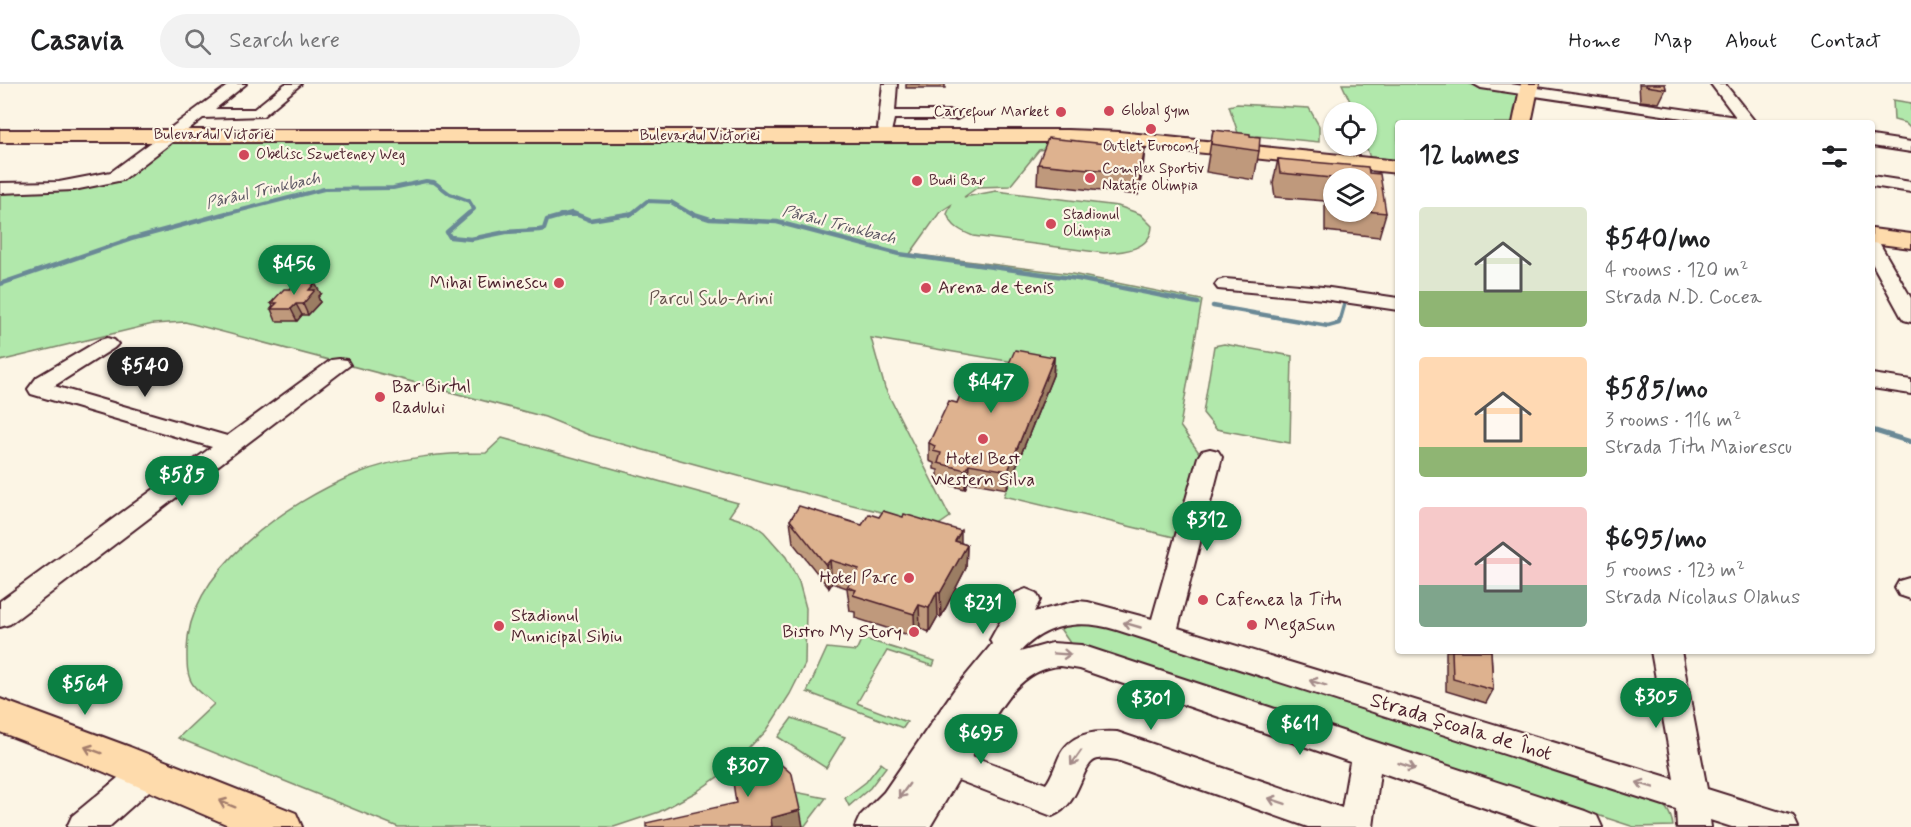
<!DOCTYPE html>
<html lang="en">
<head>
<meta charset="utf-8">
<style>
  :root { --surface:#fff; --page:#f2f2f2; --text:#202124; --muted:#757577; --line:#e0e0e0; --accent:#0b8043 }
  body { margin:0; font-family:Mynerve,sans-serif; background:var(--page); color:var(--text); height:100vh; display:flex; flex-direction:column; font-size:22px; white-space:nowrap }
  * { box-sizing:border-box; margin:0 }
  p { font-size:20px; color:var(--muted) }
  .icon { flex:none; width:33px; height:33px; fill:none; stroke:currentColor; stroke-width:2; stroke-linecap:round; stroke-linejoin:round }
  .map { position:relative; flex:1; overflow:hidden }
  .side { position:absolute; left:1395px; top:36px; width:480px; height:534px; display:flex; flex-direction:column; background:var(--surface); border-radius:6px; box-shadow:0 2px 4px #0004 }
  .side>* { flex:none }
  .tools { position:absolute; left:1323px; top:18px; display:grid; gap:12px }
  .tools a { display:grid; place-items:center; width:54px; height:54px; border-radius:50%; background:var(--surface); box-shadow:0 2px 4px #0004; font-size:30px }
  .price { position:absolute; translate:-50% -51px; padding:0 14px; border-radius:21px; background:var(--accent); color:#fff; font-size:20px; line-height:39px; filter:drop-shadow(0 2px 3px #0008) }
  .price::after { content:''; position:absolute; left:50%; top:36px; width:18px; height:14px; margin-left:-9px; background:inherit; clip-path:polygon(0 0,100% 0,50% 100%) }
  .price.current { background:#222; color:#fff }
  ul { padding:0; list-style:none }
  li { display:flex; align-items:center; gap:18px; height:150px; padding:0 24px }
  li span { display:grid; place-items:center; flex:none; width:168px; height:120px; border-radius:6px; color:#555 }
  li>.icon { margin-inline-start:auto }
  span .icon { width:72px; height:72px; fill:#fffc; stroke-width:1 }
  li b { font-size:26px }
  h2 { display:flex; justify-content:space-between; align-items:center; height:72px; padding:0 24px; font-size:26px }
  header { display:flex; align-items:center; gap:36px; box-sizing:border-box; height:84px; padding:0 30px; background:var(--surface); border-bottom:2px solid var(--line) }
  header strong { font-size:28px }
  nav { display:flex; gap:33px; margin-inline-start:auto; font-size:21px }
  .search { width:420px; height:54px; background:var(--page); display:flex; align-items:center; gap:15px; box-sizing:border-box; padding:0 21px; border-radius:33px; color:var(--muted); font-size:22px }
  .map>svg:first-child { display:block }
</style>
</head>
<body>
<header>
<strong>Casavia</strong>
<div class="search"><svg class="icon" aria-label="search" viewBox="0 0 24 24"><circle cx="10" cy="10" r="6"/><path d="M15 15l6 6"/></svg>Search here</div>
<nav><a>Home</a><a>Map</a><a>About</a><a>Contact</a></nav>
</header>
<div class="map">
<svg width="1911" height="743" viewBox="0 0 1911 743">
  <rect width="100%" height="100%" fill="#fcf5e5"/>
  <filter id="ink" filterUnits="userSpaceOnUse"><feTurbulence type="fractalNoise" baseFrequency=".0167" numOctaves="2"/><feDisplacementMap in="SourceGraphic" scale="12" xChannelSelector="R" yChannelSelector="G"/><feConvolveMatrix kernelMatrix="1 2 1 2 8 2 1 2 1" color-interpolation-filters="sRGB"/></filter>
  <g filter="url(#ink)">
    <!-- green -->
    <g fill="#b1e8ab" stroke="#7e846b" stroke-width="1.5">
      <path d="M1342 0H1467L1523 8 1516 39H1398V77L1370 74 1366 62V28H1355Z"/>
      <path d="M1893 16 1911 19V45L1905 39 1894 36Z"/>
      <path d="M1237 20 1309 24 1319 42V58L1257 52 1256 62 1242 61 1229 22Z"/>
      <path d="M172 52H1051L1050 64 1039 66 1010 102 978 103 964 113 996 107 1118 122 1140 130 1152 142C1151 166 1123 168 1104 169L973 152C961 147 952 143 947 130L951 121 940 128 910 170 1072 190 1202 216 1180 342 1200 370 1178 454 1004 412 1055 285 871 254 885 304 950 433 937 442 764 399 589 351 545 333 185 238 153 240 0 277V104L101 97Z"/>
      <path d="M1224 260 1292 272 1290 359 1216 345 1203 329 1214 262Z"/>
      <path d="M502 354 738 419 729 432 753 440 764 448 786 473 799 498 806 524 805 580 790 610 767 646 732 683 696 708 659 728 614 743H398L178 654 214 620C208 614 199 608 194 602 186 592 187 578 187 566 188 485 289 418 356 390 398 373 442 369 486 369Z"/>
      <path d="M1080 532 1654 712C1664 721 1671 727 1673 742L1634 743 1070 559 1061 546 1063 539Z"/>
      <path d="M862 554 935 577 933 582 887 567 857 619 907 638 903 644 807 608 827 564 856 567Z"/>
      <path d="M792 634 845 653 826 684 778 653Z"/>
      <path d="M881 679 886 683 870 704 849 722 845 714 866 698Z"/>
      <path d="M795 708 826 714 804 743H803Z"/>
    </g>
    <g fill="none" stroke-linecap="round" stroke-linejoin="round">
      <!-- stream-far2 -->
      <g stroke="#6b8996" stroke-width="4">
        <path d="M222 131 324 105 393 104 426 97 434 98 450 110 469 117 474 125 467 131"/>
        <path d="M560 131H577"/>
        <path d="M630 131 647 117 671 118 693 131"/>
      </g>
      <!-- stream-far1 -->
      <g stroke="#6b8996" stroke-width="4.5">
        <path d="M469 129 447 148 450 153 471 155 506 148 539 146 544 145 547 136 572 129"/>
        <path d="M573 129 590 136 634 129"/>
        <path d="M691 129 710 135 777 138 899 170 1078 195 1198 219"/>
        <path d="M0 200 131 155 227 129"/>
        <path d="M1213 222 1328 242 1339 239 1345 218 1349 216"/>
      </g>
      <!-- stream -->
      <path stroke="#6b8996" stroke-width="5" d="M1872 346 1911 358"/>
      <!-- minor casing -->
      <g stroke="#4a1f2b" stroke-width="4">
        <g id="minor">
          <path d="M230 0H246L215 25H254L285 0H301L263 32 203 34 123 96 74 106 0 109V99L59 98 111 88Z"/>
          <path d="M883 0H897L895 27H957L964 31 957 35H894L891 48H881L878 45Z"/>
          <path d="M1474 0H1510L1736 33 1711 0H1725L1756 39H1716L1481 4Z"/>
          <path d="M1872 52 1911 58V68L1872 62Z"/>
          <path d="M1872 92 1911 98V108L1872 102Z"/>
          <path d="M1872 156 1879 158 1881 162 1911 214V238L1904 236 1901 232 1872 179Z"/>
          <path d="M1225 195 1323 203 1398 214V226L1323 215 1218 205 1215 201 1218 197Z"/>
          <path d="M107 254 114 256 118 260 114 264 54 302 227 352 331 276 339 275 347 276 350 281 10 540 0 543V517L212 363 31 310 28 305 37 293 100 256Z"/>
          <path d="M1872 290 1911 296V310L1872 304Z"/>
          <path d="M1210 365 1218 367 1222 373 1178 544 1674 695 1651 567H1681L1707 705 1793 732 1798 743H1732L1710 736 1711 743H1677L1676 725 1117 546C1081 535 1047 539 1020 568L1052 559 1081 561 1585 727 1597 732 1602 743H1540L1380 688 1373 743H1308L1117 676C1111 675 1104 674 1098 675 1080 678 1082 721 1052 732L958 696 930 743H855L860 732 884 708 954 606 992 560 990 556 1016 509 1026 505 1036 509 1040 516 1034 528 1078 517 1088 518 1152 535 1198 373 1202 367ZM1061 582 1080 585 1350 678 1342 724 1117 648C1093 647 1070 649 1059 673 1055 682 1052 692 1046 700L972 672C993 637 1015 584 1061 582Z"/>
          <path d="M1909 494H1911V515L1899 511 1895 504 1899 497Z"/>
          <path d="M147 675 158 679 163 689 158 699 109 743H67L72 732 136 679Z"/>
        </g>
      </g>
      <!-- major casing -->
      <g stroke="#4a1f2b" stroke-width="4">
        <g id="major">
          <path d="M1521 0H1539L1531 39H1513Z"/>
          <path d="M0 46H1068L1119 48 1398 77V89L1119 60 1068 58H0Z"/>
          <path d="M1872 145 1911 150V164L1872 159Z"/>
          <path d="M0 615 130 663 296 729 302 743H233L102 687 0 648Z"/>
        </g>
      </g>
      <!-- minor -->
      <use href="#minor" fill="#fcf5e5" fill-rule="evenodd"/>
      <!-- major -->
      <use href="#major" fill="#fedbac" fill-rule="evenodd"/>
    </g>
    <!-- wall -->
    <g fill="#bf997b" stroke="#4a1f2b" stroke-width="1.5" fill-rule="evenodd">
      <rect x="906" y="0" width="39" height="4"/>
      <path d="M1639 0H1665L1666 5 1659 19 1640 17Z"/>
      <path d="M1213 46 1250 52 1259 67 1254 96 1206 88Z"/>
      <path d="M1145 64 1138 111 1037 100 1038 80Z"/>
      <path d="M1278 75 1369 89 1386 129 1379 153 1325 147V117L1275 113 1273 99ZM1334 94H1366V128H1334Z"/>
      <path d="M321 210 318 213 320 218 308 231H302L297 237H276L271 225 273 222 271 219Z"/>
      <path d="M1054 273 1053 291 1007 405 968 398 965 405 938 398V386L934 385V379L929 377V359L957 319 973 294 1006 286Z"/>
      <path d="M879 433H903L961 459 967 461 966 484 941 533 938 532 929 548 920 544 915 553 855 534V528L850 527 847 504 832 499 829 504 793 459 790 436 862 441Z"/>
      <path d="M1446 567H1491L1493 606 1486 619 1446 607Z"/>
    </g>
    <!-- shaded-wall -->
    <g fill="#9b7d64" stroke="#4a1f2b" stroke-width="1.5">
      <path d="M1145 64 1143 84 1138 111 1140 90Z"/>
      <path d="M315 199 321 210 318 213 320 218 308 231 303 220 309 206Z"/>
      <path d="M296 220 302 231 297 237 291 225Z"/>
      <path d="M1054 273 1053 291 1007 405 1008 387Z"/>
      <path d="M969 380 968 398 965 405V386Z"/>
      <path d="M961 447V470L955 457Z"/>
      <path d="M967 461 966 484 941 533 940 509Z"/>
      <path d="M830 476 832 499 829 504 826 481Z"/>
      <path d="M937 508 938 532 929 548V524Z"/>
      <path d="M919 521 920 544 915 553 914 530Z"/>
      <path d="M800 726 803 743H770L771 734Z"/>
    </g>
    <!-- building -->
    <g fill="#deb28f" stroke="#4a1f2b" stroke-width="1.5">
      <path d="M1646 0H1665L1666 5 1646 2Z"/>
      <path d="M1213 46 1250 50V52L1260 53 1259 67 1211 60Z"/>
      <path d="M1048 54 1145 64 1140 90 1038 80Z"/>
      <path d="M1278 75 1368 83 1369 89 1380 90 1386 129 1366 127V94H1334V123L1331 122V94L1280 89Z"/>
      <path d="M296 198 315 199 309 206H315L303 220H296L291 225H271L277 219H271L284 205H290Z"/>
      <path d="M1015 266 1054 273 1008 387 969 380 965 386 938 379 941 369 933 367 935 362 929 359 949 317 957 319 967 294H973L979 281 1006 286Z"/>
      <path d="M799 422 862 441 869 430 879 433 883 427 903 433 904 430 961 447 955 457 967 461 940 509 937 508 929 524 919 521 914 530 853 511 856 506 847 503 859 485 830 476 826 481 790 436Z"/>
      <path d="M1452 567H1491L1493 606 1453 595Z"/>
      <path d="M762 664 792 690 800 726 771 734 772 742 770 743H646V739L736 719 732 691Z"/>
    </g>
    <!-- one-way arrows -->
    <defs><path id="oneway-shaft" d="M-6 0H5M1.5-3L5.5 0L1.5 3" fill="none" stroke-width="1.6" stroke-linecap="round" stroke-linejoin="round" transform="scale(1.5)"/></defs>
    <g stroke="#a38a88">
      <use href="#oneway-shaft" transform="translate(1132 541) rotate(-164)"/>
      <use href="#oneway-shaft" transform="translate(1062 570) rotate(4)"/>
      <use href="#oneway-shaft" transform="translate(1318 599) rotate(-163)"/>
      <use href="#oneway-shaft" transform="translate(1076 674) rotate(125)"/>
      <use href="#oneway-shaft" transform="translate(1407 682) rotate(19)"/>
      <use href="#oneway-shaft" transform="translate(1645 701) rotate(-163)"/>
      <use href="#oneway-shaft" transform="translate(904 707) rotate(126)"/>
      <use href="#oneway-shaft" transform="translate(1277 717) rotate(-161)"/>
    </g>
    <g stroke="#a47d6c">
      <use href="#oneway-shaft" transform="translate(93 666) rotate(-159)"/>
      <use href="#oneway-shaft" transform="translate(227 720) rotate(-158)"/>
    </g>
  </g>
  <!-- markers -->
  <g fill="#d1495b" stroke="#fcf5e5" stroke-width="2">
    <circle cx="1109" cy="27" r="6"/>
    <circle cx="1061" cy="28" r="6"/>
    <circle cx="1151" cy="45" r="6"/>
    <circle cx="244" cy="71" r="6"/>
    <circle cx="1090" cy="94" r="6"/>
    <circle cx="917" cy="97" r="6"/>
    <circle cx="1051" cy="140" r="6"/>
    <circle cx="559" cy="199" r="6"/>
    <circle cx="926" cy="204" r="6"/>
    <circle cx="380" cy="313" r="6"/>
    <circle cx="983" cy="355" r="6"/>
    <circle cx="909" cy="494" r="6"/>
    <circle cx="1203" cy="516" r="6"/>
    <circle cx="1252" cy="541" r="6"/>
    <circle cx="499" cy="542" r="6"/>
    <circle cx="914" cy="548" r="6"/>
  </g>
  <g text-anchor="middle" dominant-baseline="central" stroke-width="4.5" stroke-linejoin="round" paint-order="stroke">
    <!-- far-poi labels -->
    <g font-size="15" fill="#4a1f2b" stroke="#fcf5e5" text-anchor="start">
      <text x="1121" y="27">Global gym</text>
      <text x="1049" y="28" text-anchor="end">Carrefour Market</text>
      <text x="1151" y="63" text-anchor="middle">Outlet Euroconf</text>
      <text x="256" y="71">Obelisc Szweteney Weg</text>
      <text x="1102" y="85">Complex Sportiv<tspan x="1102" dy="17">Natație Olimpia</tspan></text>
      <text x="929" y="97">Budi Bar</text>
      <text x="1063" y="131">Stadionul<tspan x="1063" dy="17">Olimpia</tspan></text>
    </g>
    <!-- far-street labels -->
    <g font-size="15" fill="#4a1f2b" stroke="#fcf5e5">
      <text x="214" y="51">Bulevardul Victoriei</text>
      <text x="700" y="52">Bulevardul Victoriei</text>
    </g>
    <!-- far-water labels -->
    <g font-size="16" font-style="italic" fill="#5a5461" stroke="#fcf5e5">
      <text transform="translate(263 107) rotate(-13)">Pârâul Trinkbach</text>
      <text transform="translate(839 141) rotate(14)">Pârâul Trinkbach</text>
    </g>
    <!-- poi labels -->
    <g font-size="18" fill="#4a1f2b" stroke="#fcf5e5" text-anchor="start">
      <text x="547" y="199" text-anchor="end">Mihai Eminescu</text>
      <text x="938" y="204">Arena de tenis</text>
      <text x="392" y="303">Bar Birtul<tspan x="392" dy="21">Radului</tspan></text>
      <text x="983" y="375" text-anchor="middle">Hotel Best<tspan x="983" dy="21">Western Silva</tspan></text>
      <text x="897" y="494" text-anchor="end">Hotel Parc</text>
      <text x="1215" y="516">Cafenea la Titu</text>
      <text x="511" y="532">Stadionul<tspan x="511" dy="21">Municipal Sibiu</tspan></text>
      <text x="1264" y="541">MegaSun</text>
      <text x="902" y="548" text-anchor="end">Bistro My Story</text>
    </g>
    <!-- park labels -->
    <g font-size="18" fill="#64514b" stroke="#fcf5e5">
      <text x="711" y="215">Parcul Sub-Arini</text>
    </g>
    <!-- near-street labels -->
    <g font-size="21" fill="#4a1f2b" stroke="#fcf5e5">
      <text transform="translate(1461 643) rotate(17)">Strada Școala de Înot</text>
    </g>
  </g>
</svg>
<div class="tools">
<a><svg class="icon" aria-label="locate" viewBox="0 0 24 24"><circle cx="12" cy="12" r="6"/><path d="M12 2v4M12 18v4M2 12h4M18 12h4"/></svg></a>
<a><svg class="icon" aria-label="layers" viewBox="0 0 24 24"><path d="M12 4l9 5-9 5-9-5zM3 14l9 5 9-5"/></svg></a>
</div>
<b class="price" style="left:294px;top:212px">$456</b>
<b class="price current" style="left:145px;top:314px">$540</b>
<b class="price" style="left:991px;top:330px">$447</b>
<b class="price" style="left:182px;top:423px">$585</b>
<b class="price" style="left:1207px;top:468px">$312</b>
<b class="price" style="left:983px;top:551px">$231</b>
<b class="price" style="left:85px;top:632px">$564</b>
<b class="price" style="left:1656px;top:645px">$305</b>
<b class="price" style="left:1151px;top:647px">$301</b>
<b class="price" style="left:1300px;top:672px">$611</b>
<b class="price" style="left:981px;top:681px">$695</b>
<b class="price" style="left:748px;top:714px">$307</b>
<section class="side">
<h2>12 homes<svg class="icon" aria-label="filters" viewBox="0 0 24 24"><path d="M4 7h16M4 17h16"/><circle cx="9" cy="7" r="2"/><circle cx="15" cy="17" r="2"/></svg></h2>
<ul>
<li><span style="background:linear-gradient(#dfe7d0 70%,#8fb573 0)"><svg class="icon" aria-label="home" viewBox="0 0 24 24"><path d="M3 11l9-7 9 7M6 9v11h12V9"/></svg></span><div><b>$540/mo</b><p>4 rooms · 120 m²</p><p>Strada N.D. Cocea</p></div></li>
<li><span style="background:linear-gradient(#ffd9b3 75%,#8fb573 0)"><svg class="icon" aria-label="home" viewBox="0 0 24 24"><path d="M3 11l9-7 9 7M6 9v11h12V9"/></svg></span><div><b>$585/mo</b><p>3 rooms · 116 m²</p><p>Strada Titu Maiorescu</p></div></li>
<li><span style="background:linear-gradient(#f6c9c9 65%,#7fa58c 0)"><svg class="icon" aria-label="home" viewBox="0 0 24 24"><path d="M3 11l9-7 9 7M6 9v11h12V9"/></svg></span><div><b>$695/mo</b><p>5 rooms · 123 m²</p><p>Strada Nicolaus Olahus</p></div></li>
</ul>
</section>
</div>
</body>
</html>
